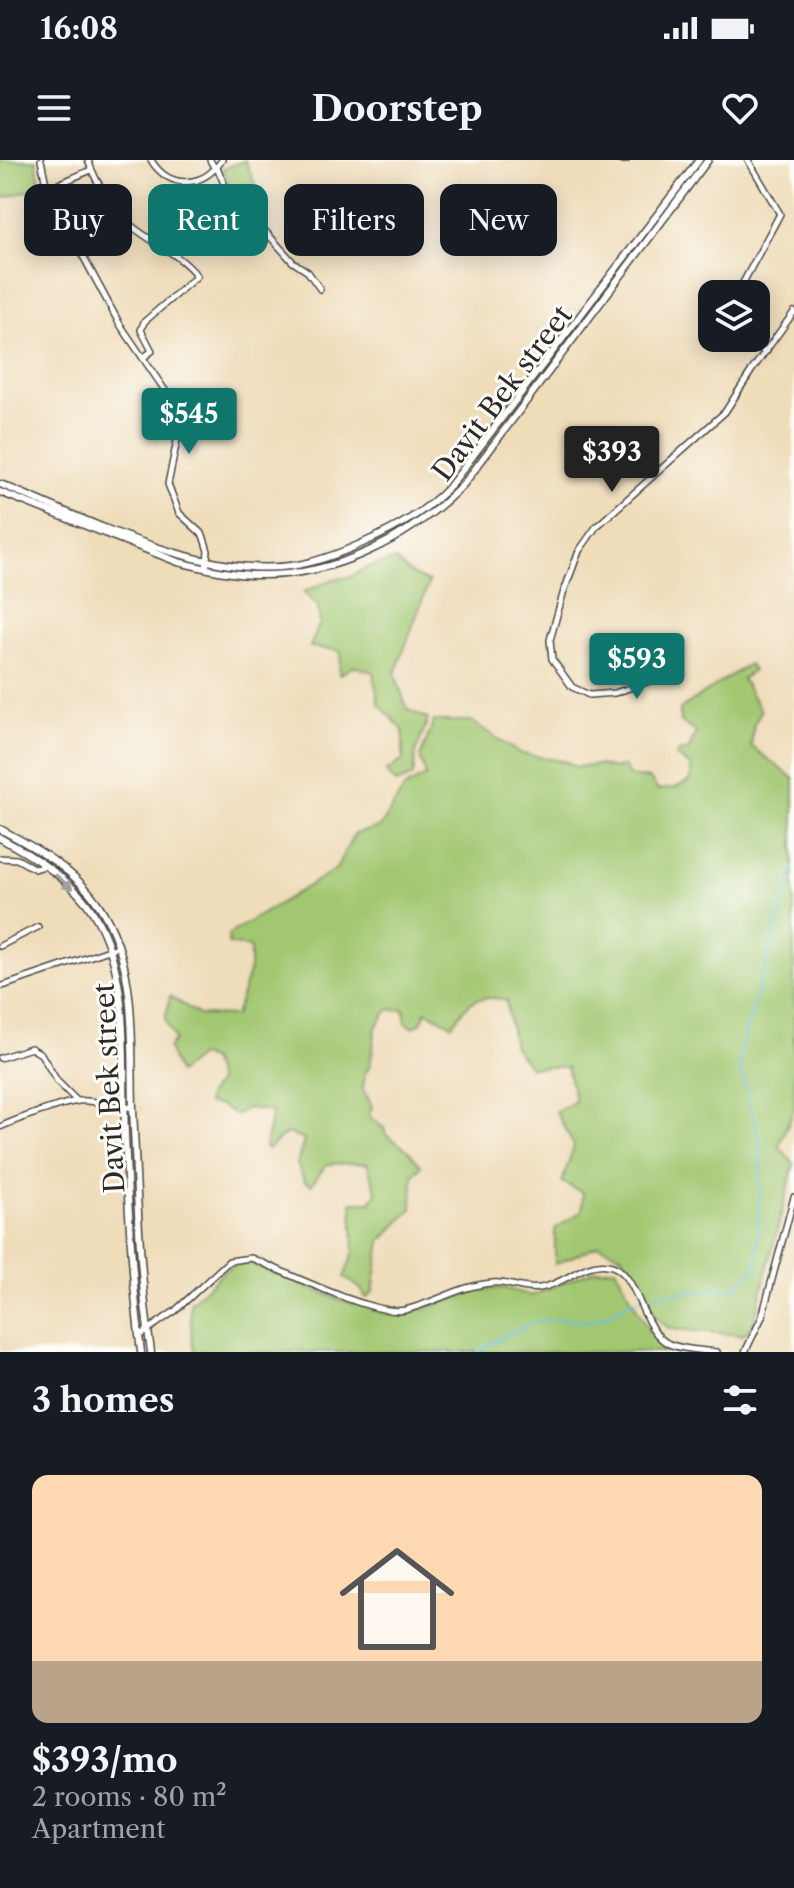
<!DOCTYPE html>
<html lang="en">
<head>
<meta charset="utf-8">
<style>
  :root { --surface:#171b24; --page:#20242c; --text:#f1f3f6; --muted:#9ea1a6; --line:#363941; --accent:#0f766e }
  body { margin:0; font-family:"Libre Caslon Text",serif; background:var(--page); color:var(--text); height:100vh; display:flex; flex-direction:column; font-size:30px; white-space:nowrap }
  * { box-sizing:border-box; margin:0 }
  p { font-size:26px; color:var(--muted) }
  .icon { flex:none; width:44px; height:44px; fill:none; stroke:currentColor; stroke-width:2; stroke-linecap:round; stroke-linejoin:round }
  .map { position:relative; height:1192px; overflow:hidden }
  .side { display:flex; flex-direction:column; background:var(--surface); flex:1 }
  .side>* { flex:none }
  .guide { position:absolute; left:24px; top:24px; width:746px; height:72px; display:flex; gap:16px }
  .tools { position:absolute; left:698px; top:120px; display:grid; gap:16px }
  .tools a { display:grid; place-items:center; width:72px; height:72px; border-radius:16px; background:var(--surface); box-shadow:0 4px 20px #0003; font-size:40px }
  .price { position:absolute; translate:-50% -68px; padding:0 18px; border-radius:8px; background:var(--accent); color:#fff; font-size:26px; line-height:52px; filter:drop-shadow(0 2px 4px #0008) }
  .price::after { content:''; position:absolute; left:50%; top:48px; width:24px; height:18px; margin-left:-12px; background:inherit; clip-path:polygon(0 0,100% 0,50% 100%) }
  .price.current { background:#222; color:#fff }
  ul { padding:0; list-style:none }
  li { display:grid; align-content:center; gap:16px; height:424px; padding:0 32px }
  li+li { border-top:2px solid var(--line) }
  li span { display:grid; place-items:center; height:248px; border-radius:16px; color:#555 }
  li>.icon { margin-inline-start:auto }
  span .icon { width:144px; height:144px; fill:#fffc; stroke-width:1 }
  li b { font-size:34px }
  h2 { display:flex; justify-content:space-between; align-items:center; height:96px; padding:0 32px; font-size:34px }
  .tag { padding:0 28px; border-radius:16px; background:var(--surface); box-shadow:0 4px 20px #0003; font-size:28px; line-height:72px }
  .tag.current { background:var(--accent); color:#fff }
  .status { display:flex; justify-content:space-between; align-items:center; height:56px; padding:0 40px; background:var(--surface); direction:ltr }
  .status svg { height:22px; fill:currentColor }
  header { display:flex; justify-content:space-between; align-items:center; height:104px; padding:0 32px; background:var(--surface); font-size:36px; font-weight:700 }
  .map>svg:first-child { display:block }
</style>
</head>
<body>
<div class="status"><b>16:08</b><svg viewBox="0 0 49 12"><path d="M0 12V9h3v3zM5 12V6h3v6zM10 12V3h3v9zM15 12V0h3v12zM26 1h20v11H26zM47 4h2v5h-2z"/></svg></div>
<header><svg class="icon" aria-label="menu" viewBox="0 0 24 24"><path d="M4 6h16M4 12h16M4 18h16"/></svg>Doorstep<svg class="icon" aria-label="heart" viewBox="0 0 24 24"><path d="M12 20l-8-8c-3-5 5-10 8-4 3-6 11-1 8 4z"/></svg></header>
<div class="map">
<svg width="794" height="1192" viewBox="0 0 794 1192">
  <rect width="100%" height="100%" fill="#fdfcf7"/>
  <filter id="ink" filterUnits="userSpaceOnUse"><feTurbulence type="fractalNoise" baseFrequency=".0125" numOctaves="2"/><feDisplacementMap in="SourceGraphic" scale="16" xChannelSelector="R" yChannelSelector="G"/><feConvolveMatrix kernelMatrix="1 2 1 2 8 2 1 2 1" color-interpolation-filters="sRGB"/></filter>
  <filter id="wash" filterUnits="userSpaceOnUse"><feTurbulence type="fractalNoise" baseFrequency=".006" numOctaves="4" result="noise"/><feDisplacementMap in="SourceGraphic" scale="32" xChannelSelector="R" yChannelSelector="G"/><feGaussianBlur stdDeviation="1.8" result="paint"/><feColorMatrix in="noise" values="0 0 0 0 0 0 0 0 0 0 0 0 0 0 0 0 0 1.4 0 .05"/><feComposite in="paint" operator="in"/></filter>
  <g filter="url(#wash)">
    <rect width="100%" height="100%" fill="#efdcb9"/>
    <!-- green -->
    <g fill="#a2c771" stroke="#66794e" stroke-width="2">
      <path d="M0 0H36L40 22 34 29 0 39Z"/>
      <path d="M245 0 261 39 239 48 223 9Z"/>
      <path d="M395 400 411 414 429 422 395 514 407 549 428 559 416 591 413 616 396 623 386 612 403 600V570L379 544 373 512 354 506 339 515 341 491 310 487 320 463 318 446 303 432 334 419 350 417 368 407Z"/>
      <path d="M749 504 753 511 742 519 761 551 754 564 751 586 794 619V949L779 986 794 1004 753 1165 743 1175 670 1169 654 1156 637 1116 623 1096 599 1085 555 1104V1069L582 1051 583 1033 562 1022 574 986 556 952 575 941 567 907H530L514 887 506 840C475 833 470 841 452 865L426 851 421 863 413 867 406 863 404 849 388 850 376 867 370 906 365 913 363 929 372 946 369 956 384 968 386 975 408 990 421 1006 413 1016 412 1049 381 1081 373 1132 366 1138 361 1129 344 1117 354 1092 352 1042H370L377 1033 367 1003 327 1004 311 1025 305 1022 297 1004 304 980 287 973 268 989 265 987 272 951 247 948 235 955 221 946 207 944 208 935 218 922 211 899 199 896 178 913 168 888 175 880 165 860 170 836 199 855 235 856 250 809V787L228 784 229 774 336 709 354 674 380 667 405 627 426 616 420 597 434 561H471L519 593 567 602 575 607 600 605 613 609 624 606 629 616 650 619 658 630 675 628 691 620V606L676 596 680 591H688L696 572 680 561V549Z"/>
      <path d="M238 1104H252L338 1139 388 1154H405L481 1130 504 1128 532 1136 593 1110 615 1108 649 1171 664 1186 698 1192H195L192 1182 190 1143 225 1110Z"/>
    </g>
    <g fill="none" stroke-linecap="round" stroke-linejoin="round">
      <!-- stream -->
      <g stroke="#60c1de" stroke-width="2">
        <path d="M641 1139 664 1134 735 1128 757 1105 761 985 738 899 794 708"/>
        <path d="M479 1192C493 1181 529 1161 547 1160 564 1158 581 1164 598 1159 613 1155 623 1143 637 1140"/>
      </g>
    </g>
  </g>
  <g filter="url(#ink)">
    <g fill="none" stroke-linecap="round" stroke-linejoin="round">
      <!-- minor casing -->
      <g stroke="#484640" stroke-width="8">
        <g id="minor">
          <path d="M41 0 47 29 119 163 175 245 180 266 168 324 179 353 203 375 208 391 206 409"/>
          <path d="M88 0C96 24 114 51 133 67 154 84 180 94 197 116L144 162 141 170 152 191 144 197"/>
          <path d="M151 0C169 30 203 28 222 0"/>
          <path d="M210 0 215 9"/>
          <path d="M619 0H626"/>
          <path d="M217 7 236 52 255 60 293 102 308 112 320 129"/>
          <path d="M47 29 91 10"/>
          <path d="M737 134 780 54 748 0"/>
          <path d="M748 178 751 187 767 191"/>
          <path d="M678 511 615 533 589 535 572 527 552 499 550 480 563 434 579 391 596 367 725 252 752 210 794 152"/>
          <path d="M0 698 17 699 35 709 44 706"/>
          <path d="M0 786 38 767"/>
          <path d="M0 827 118 787"/>
          <path d="M0 898 31 888 41 894 57 921 77 941"/>
          <path d="M0 967C17 959 60 944 78 941 97 939 112 949 133 947"/>
          <path d="M139 1176 175 1151 229 1101 251 1098C283 1111 376 1157 405 1150 435 1143 462 1125 492 1123 509 1121 523 1131 540 1128 564 1125 583 1101 608 1105 639 1109 639 1170 669 1184 683 1190 702 1190 717 1192"/>
          <path d="M745 1192 762 1157 794 1037"/>
        </g>
      </g>
      <!-- major casing -->
      <g stroke="#484640" stroke-width="9">
        <g id="major">
          <path d="M0 324C84 358 198 418 290 406 316 403 341 393 365 382 397 368 425 352 450 326L699 0"/>
          <path d="M0 332 178 402C204 408 231 415 258 415 335 417 410 378 463 325L708 0"/>
          <path d="M0 669C36 688 77 711 100 747 138 806 131 881 133 949 137 1030 139 1112 151 1192"/>
          <path d="M0 678C33 696 74 721 94 754 132 818 122 902 125 974 128 1046 132 1120 141 1192"/>
        </g>
      </g>
      <!-- minor -->
      <use href="#minor" stroke="#fff" stroke-width="5"/>
      <!-- major -->
      <use href="#major" stroke="#fff" stroke-width="6"/>
    </g>
    <!-- one-way arrows -->
    <defs><path id="oneway-solid" d="M-6-.8H1V-3.2L6.5 0L1 3.2V.8H-6Z" transform="scale(2)"/></defs>
    <use fill="#a0a0a0" href="#oneway-solid" transform="translate(64 722) rotate(40)"/>
  </g>
  <g text-anchor="middle" dominant-baseline="central" stroke-width="6" stroke-linejoin="round" paint-order="stroke">
    <!-- street labels -->
    <g font-size="28" fill="#2b2b2b" stroke="#fdfcf7">
      <text transform="translate(502 233) rotate(-53)">Davit Bek street</text>
      <text transform="translate(109 928) rotate(-93)">Davit Bek street</text>
    </g>
  </g>
</svg>
<div class="tools">
<a><svg class="icon" aria-label="layers" viewBox="0 0 24 24"><path d="M12 4l9 5-9 5-9-5zM3 14l9 5 9-5"/></svg></a>
</div>
<b class="price" style="left:189px;top:296px">$545</b>
<b class="price current" style="left:612px;top:334px">$393</b>
<b class="price" style="left:637px;top:541px">$593</b>
<div class="guide">
<a class="tag">Buy</a>
<a class="tag current">Rent</a>
<a class="tag">Filters</a>
<a class="tag">New</a>
</div>
</div>
<section class="side">
<h2>3 homes<svg class="icon" aria-label="filters" viewBox="0 0 24 24"><path d="M4 7h16M4 17h16"/><circle cx="9" cy="7" r="2"/><circle cx="15" cy="17" r="2"/></svg></h2>
<ul>
<li><span style="background:linear-gradient(#ffd9b3 75%,#b9a48a 0)"><svg class="icon" aria-label="home" viewBox="0 0 24 24"><path d="M3 11l9-7 9 7M6 9v11h12V9"/></svg></span><div><b>$393/mo</b><p>2 rooms · 80 m²</p><p>Apartment</p></div></li>
</ul>
</section>
</body>
</html>
